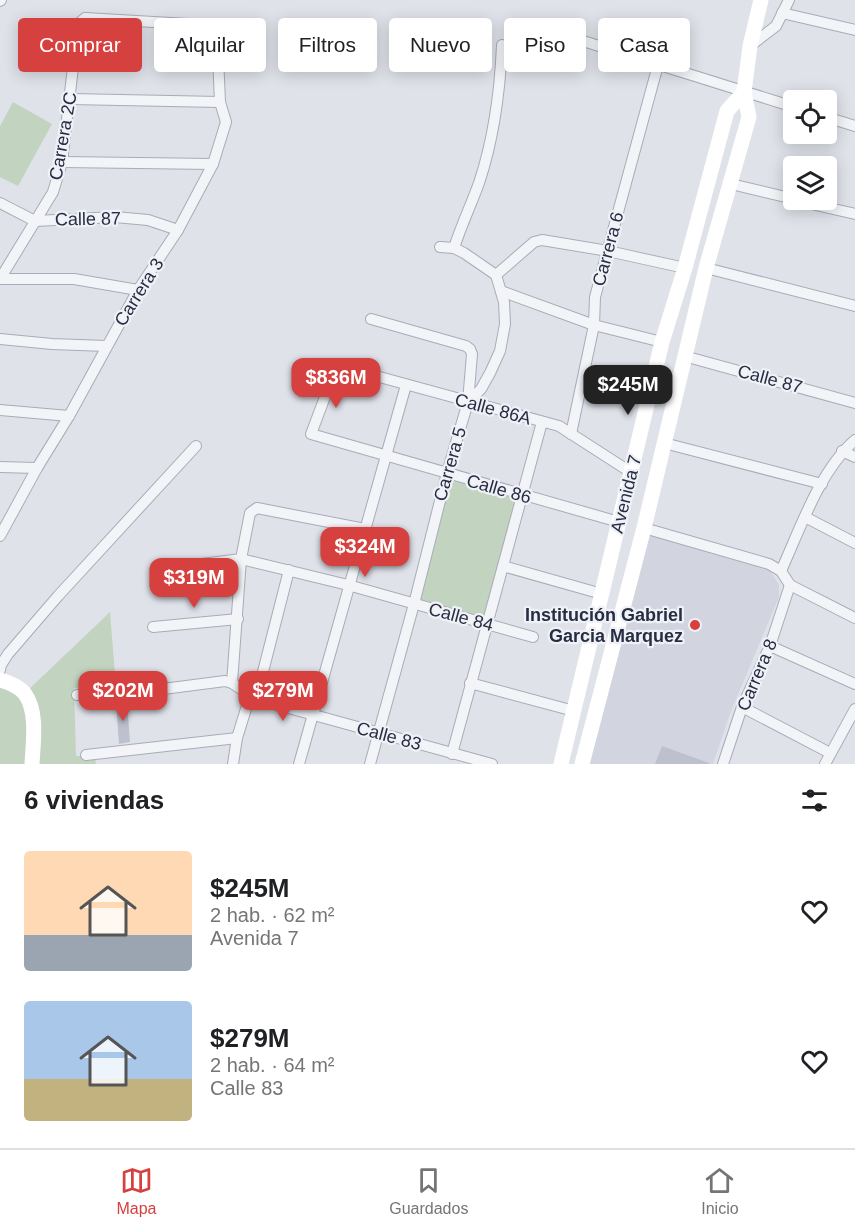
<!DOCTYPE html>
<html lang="es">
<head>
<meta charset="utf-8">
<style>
  :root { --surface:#fff; --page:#f6f6f6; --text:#202124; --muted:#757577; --line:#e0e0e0; --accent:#d6403e }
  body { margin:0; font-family:Arial,sans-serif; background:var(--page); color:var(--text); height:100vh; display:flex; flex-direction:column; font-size:22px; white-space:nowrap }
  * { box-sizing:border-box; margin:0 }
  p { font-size:20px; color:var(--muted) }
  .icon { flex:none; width:33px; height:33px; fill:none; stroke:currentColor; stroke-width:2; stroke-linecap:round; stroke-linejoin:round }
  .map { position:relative; height:764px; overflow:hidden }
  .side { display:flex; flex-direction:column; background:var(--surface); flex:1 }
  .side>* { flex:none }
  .guide { position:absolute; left:18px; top:18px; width:819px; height:54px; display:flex; gap:12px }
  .controls { position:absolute; left:783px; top:90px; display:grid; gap:12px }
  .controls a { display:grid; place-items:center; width:54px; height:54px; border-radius:6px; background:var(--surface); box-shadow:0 3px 15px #0003; font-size:30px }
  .price { position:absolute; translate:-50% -51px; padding:0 14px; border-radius:12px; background:var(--accent); color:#fff; font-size:20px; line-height:39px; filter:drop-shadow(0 2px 3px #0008) }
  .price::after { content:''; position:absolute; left:50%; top:36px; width:18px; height:14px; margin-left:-9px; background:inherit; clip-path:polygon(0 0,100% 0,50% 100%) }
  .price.current { background:#222; color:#fff }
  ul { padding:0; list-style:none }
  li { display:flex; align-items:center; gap:18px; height:150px; padding:0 24px }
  li span { display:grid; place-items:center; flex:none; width:168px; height:120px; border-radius:6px; color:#555 }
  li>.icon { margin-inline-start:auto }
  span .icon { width:72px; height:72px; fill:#fffc; stroke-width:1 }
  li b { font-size:26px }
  h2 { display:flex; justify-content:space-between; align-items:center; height:72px; padding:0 24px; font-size:26px }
  .pill { padding:0 21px; border-radius:6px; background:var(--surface); box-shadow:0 3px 15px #0003; font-size:21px; line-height:54px }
  .pill.current { background:var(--accent); color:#fff }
  .dock { display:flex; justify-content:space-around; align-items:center; height:84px; border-top:2px solid var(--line); background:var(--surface); font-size:16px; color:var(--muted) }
  .dock a { display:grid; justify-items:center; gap:3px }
  .dock .current { color:var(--accent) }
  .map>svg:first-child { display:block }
</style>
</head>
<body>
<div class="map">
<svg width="855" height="764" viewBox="0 0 855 764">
  <rect width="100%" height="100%" fill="#e0e2ea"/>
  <!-- built -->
  <path fill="#d2d4df" d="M646 531 767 566 779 585V597L731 711 713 764H585Z"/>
  <!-- green -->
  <g fill="#c2d4c0">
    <path d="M13 102 52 124 18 186 0 177V126Z"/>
    <path d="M448 476 520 497 485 622 417 603Z"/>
    <path d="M110 612 116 686 74 688 76 756H95L96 764H0V681L24 694Z"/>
  </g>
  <!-- building -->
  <g fill="#bdc0cd">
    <path d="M116 701H127L130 742 119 744Z"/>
    <path d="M662 746 709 763V764H655Z"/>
  </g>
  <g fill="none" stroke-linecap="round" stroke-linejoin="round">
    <!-- street casing -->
    <g stroke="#a8acb8" stroke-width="12">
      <g id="street">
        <path d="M0 1 1 0"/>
        <path d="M782 13 855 30"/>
        <path d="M567 36 794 107"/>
        <path d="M750 46 776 26 789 0"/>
        <path d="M70 99 220 102"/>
        <path d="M826 117 855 126"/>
        <path d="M62 162 213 164"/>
        <path d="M731 184 794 199"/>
        <path d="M794 200 855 214"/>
        <path d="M0 203 35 221 115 217 148 220 178 230"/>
        <path d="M454 248C461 226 471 205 479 183 494 138 500 92 502 45"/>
        <path d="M706 268 855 306"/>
        <path d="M496 275 534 242 542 240 608 251 685 268"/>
        <path d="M0 279 53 192 62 162 78 24 85 18 205 25 217 34 220 102 226 122 213 164 178 230 138 290 69 416 37 468 0 536"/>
        <path d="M0 279H74L138 290"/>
        <path d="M501 291 594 325 662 342"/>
        <path d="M371 319 466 346 470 349 472 354 468 402"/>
        <path d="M0 339 52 344 106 346"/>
        <path d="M684 356 855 403"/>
        <path d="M0 410 69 416"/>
        <path d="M571 434 594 325 595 297 658 65"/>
        <path d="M664 443 822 484"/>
        <path d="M842 451 855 457"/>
        <path d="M0 467 37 468"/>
        <path d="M805 517 855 543"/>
        <path d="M619 522 311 434 334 373 343 367 559 426 632 473"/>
        <path d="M644 528 769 564 781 571 790 585 855 618"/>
        <path d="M503 566 602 594"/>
        <path d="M178 567 241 559 348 585 533 637"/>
        <path d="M781 571C800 529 820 470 855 440"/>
        <path d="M153 627 238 619"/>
        <path d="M770 646 855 684"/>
        <path d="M0 670 1 665 8 654 58 596 196 446"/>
        <path d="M232 683 241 559 250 513 257 508 365 529"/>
        <path d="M470 683 574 711"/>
        <path d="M77 695 132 693 225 681 232 683 256 699 492 764"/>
        <path d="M256 699 289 570"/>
        <path d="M742 707 830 753"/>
        <path d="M452 754 542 422"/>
        <path d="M86 755 237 738"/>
        <path d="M233 764 237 738 250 696"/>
        <path d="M299 764 406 385"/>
        <path d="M370 764 414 604 447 473 468 402 481 389 490 373 500 351 505 324 504 302 496 275 464 253 454 248 440 247"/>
        <path d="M723 764 742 707 770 646 790 585"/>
        <path d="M825 764 855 709"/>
      </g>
    </g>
    <!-- street -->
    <use href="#street" stroke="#f3f4f8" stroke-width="10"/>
    <!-- secondary -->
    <g stroke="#fff" stroke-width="15">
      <path d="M0 680C8 682 20 687 25 694 38 712 33 743 32 764"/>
      <path d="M561 764 662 342 685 268 727 111 744 92"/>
      <path d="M582 764 644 528 706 268 749 117 744 92 750 46 761 0"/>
    </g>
  </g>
  <!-- markers -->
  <circle fill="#d6403e" stroke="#eff1f7" stroke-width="2" cx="695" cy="625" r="6"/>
  <g text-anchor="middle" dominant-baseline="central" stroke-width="4.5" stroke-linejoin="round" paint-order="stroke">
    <!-- street labels -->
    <g font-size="18" fill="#272d42" stroke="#eff1f7">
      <text transform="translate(63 136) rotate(-80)">Carrera 2C</text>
      <text transform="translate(88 219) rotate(-1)">Calle 87</text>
      <text transform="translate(608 249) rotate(-75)">Carrera 6</text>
      <text transform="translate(139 292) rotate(-58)">Carrera 3</text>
      <text transform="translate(770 379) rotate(15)">Calle 87</text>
      <text transform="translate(493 409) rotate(15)">Calle 86A</text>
      <text transform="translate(450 464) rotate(-74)">Carrera 5</text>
      <text transform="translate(499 489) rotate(16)">Calle 86</text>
      <text transform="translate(626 494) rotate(-76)">Avenida 7</text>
      <text transform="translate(461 617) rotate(15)">Calle 84</text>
      <text transform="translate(757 675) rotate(-67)">Carrera 8</text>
      <text transform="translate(389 736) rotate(15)">Calle 83</text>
    </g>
    <!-- poi labels -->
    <g font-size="18" font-weight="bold" fill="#272d42" stroke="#eff1f7" text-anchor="end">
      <text x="683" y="615">Institución Gabriel<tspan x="683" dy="21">Garcia Marquez</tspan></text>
    </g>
  </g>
</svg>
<div class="controls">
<a><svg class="icon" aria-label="locate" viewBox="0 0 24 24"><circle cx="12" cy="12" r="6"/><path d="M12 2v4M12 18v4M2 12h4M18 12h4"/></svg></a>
<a><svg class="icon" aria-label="layers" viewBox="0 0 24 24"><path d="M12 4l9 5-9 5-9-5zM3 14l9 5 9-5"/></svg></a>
</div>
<b class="price" style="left:336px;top:409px">$836M</b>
<b class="price current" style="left:628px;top:416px">$245M</b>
<b class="price" style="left:365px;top:578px">$324M</b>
<b class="price" style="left:194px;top:609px">$319M</b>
<b class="price" style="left:123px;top:722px">$202M</b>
<b class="price" style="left:283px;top:722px">$279M</b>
<div class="guide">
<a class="pill current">Comprar</a>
<a class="pill">Alquilar</a>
<a class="pill">Filtros</a>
<a class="pill">Nuevo</a>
<a class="pill">Piso</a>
<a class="pill">Casa</a>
</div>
</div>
<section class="side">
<h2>6 viviendas<svg class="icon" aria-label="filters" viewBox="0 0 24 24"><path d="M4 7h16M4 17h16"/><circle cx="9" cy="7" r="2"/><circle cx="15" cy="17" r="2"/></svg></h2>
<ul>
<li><span style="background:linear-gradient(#ffd9b3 70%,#9aa5b1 0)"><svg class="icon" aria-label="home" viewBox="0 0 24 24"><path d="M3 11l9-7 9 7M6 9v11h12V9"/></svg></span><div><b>$245M</b><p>2 hab. · 62 m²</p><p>Avenida 7</p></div><svg class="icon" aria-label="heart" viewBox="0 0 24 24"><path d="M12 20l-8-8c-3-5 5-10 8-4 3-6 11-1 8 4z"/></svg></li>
<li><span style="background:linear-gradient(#a9c7e8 65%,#c2b280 0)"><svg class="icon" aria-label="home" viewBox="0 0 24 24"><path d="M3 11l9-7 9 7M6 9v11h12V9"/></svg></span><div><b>$279M</b><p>2 hab. · 64 m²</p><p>Calle 83</p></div><svg class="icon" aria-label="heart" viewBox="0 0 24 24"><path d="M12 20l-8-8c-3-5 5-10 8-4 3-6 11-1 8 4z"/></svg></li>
</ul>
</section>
<nav class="dock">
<a class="current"><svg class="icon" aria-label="map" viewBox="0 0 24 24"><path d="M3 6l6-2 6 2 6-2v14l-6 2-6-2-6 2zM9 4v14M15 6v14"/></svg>Mapa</a>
<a><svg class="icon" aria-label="saved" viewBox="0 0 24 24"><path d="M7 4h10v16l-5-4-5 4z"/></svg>Guardados</a>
<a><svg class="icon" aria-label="home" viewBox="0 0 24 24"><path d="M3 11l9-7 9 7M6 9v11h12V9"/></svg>Inicio</a>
</nav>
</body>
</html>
